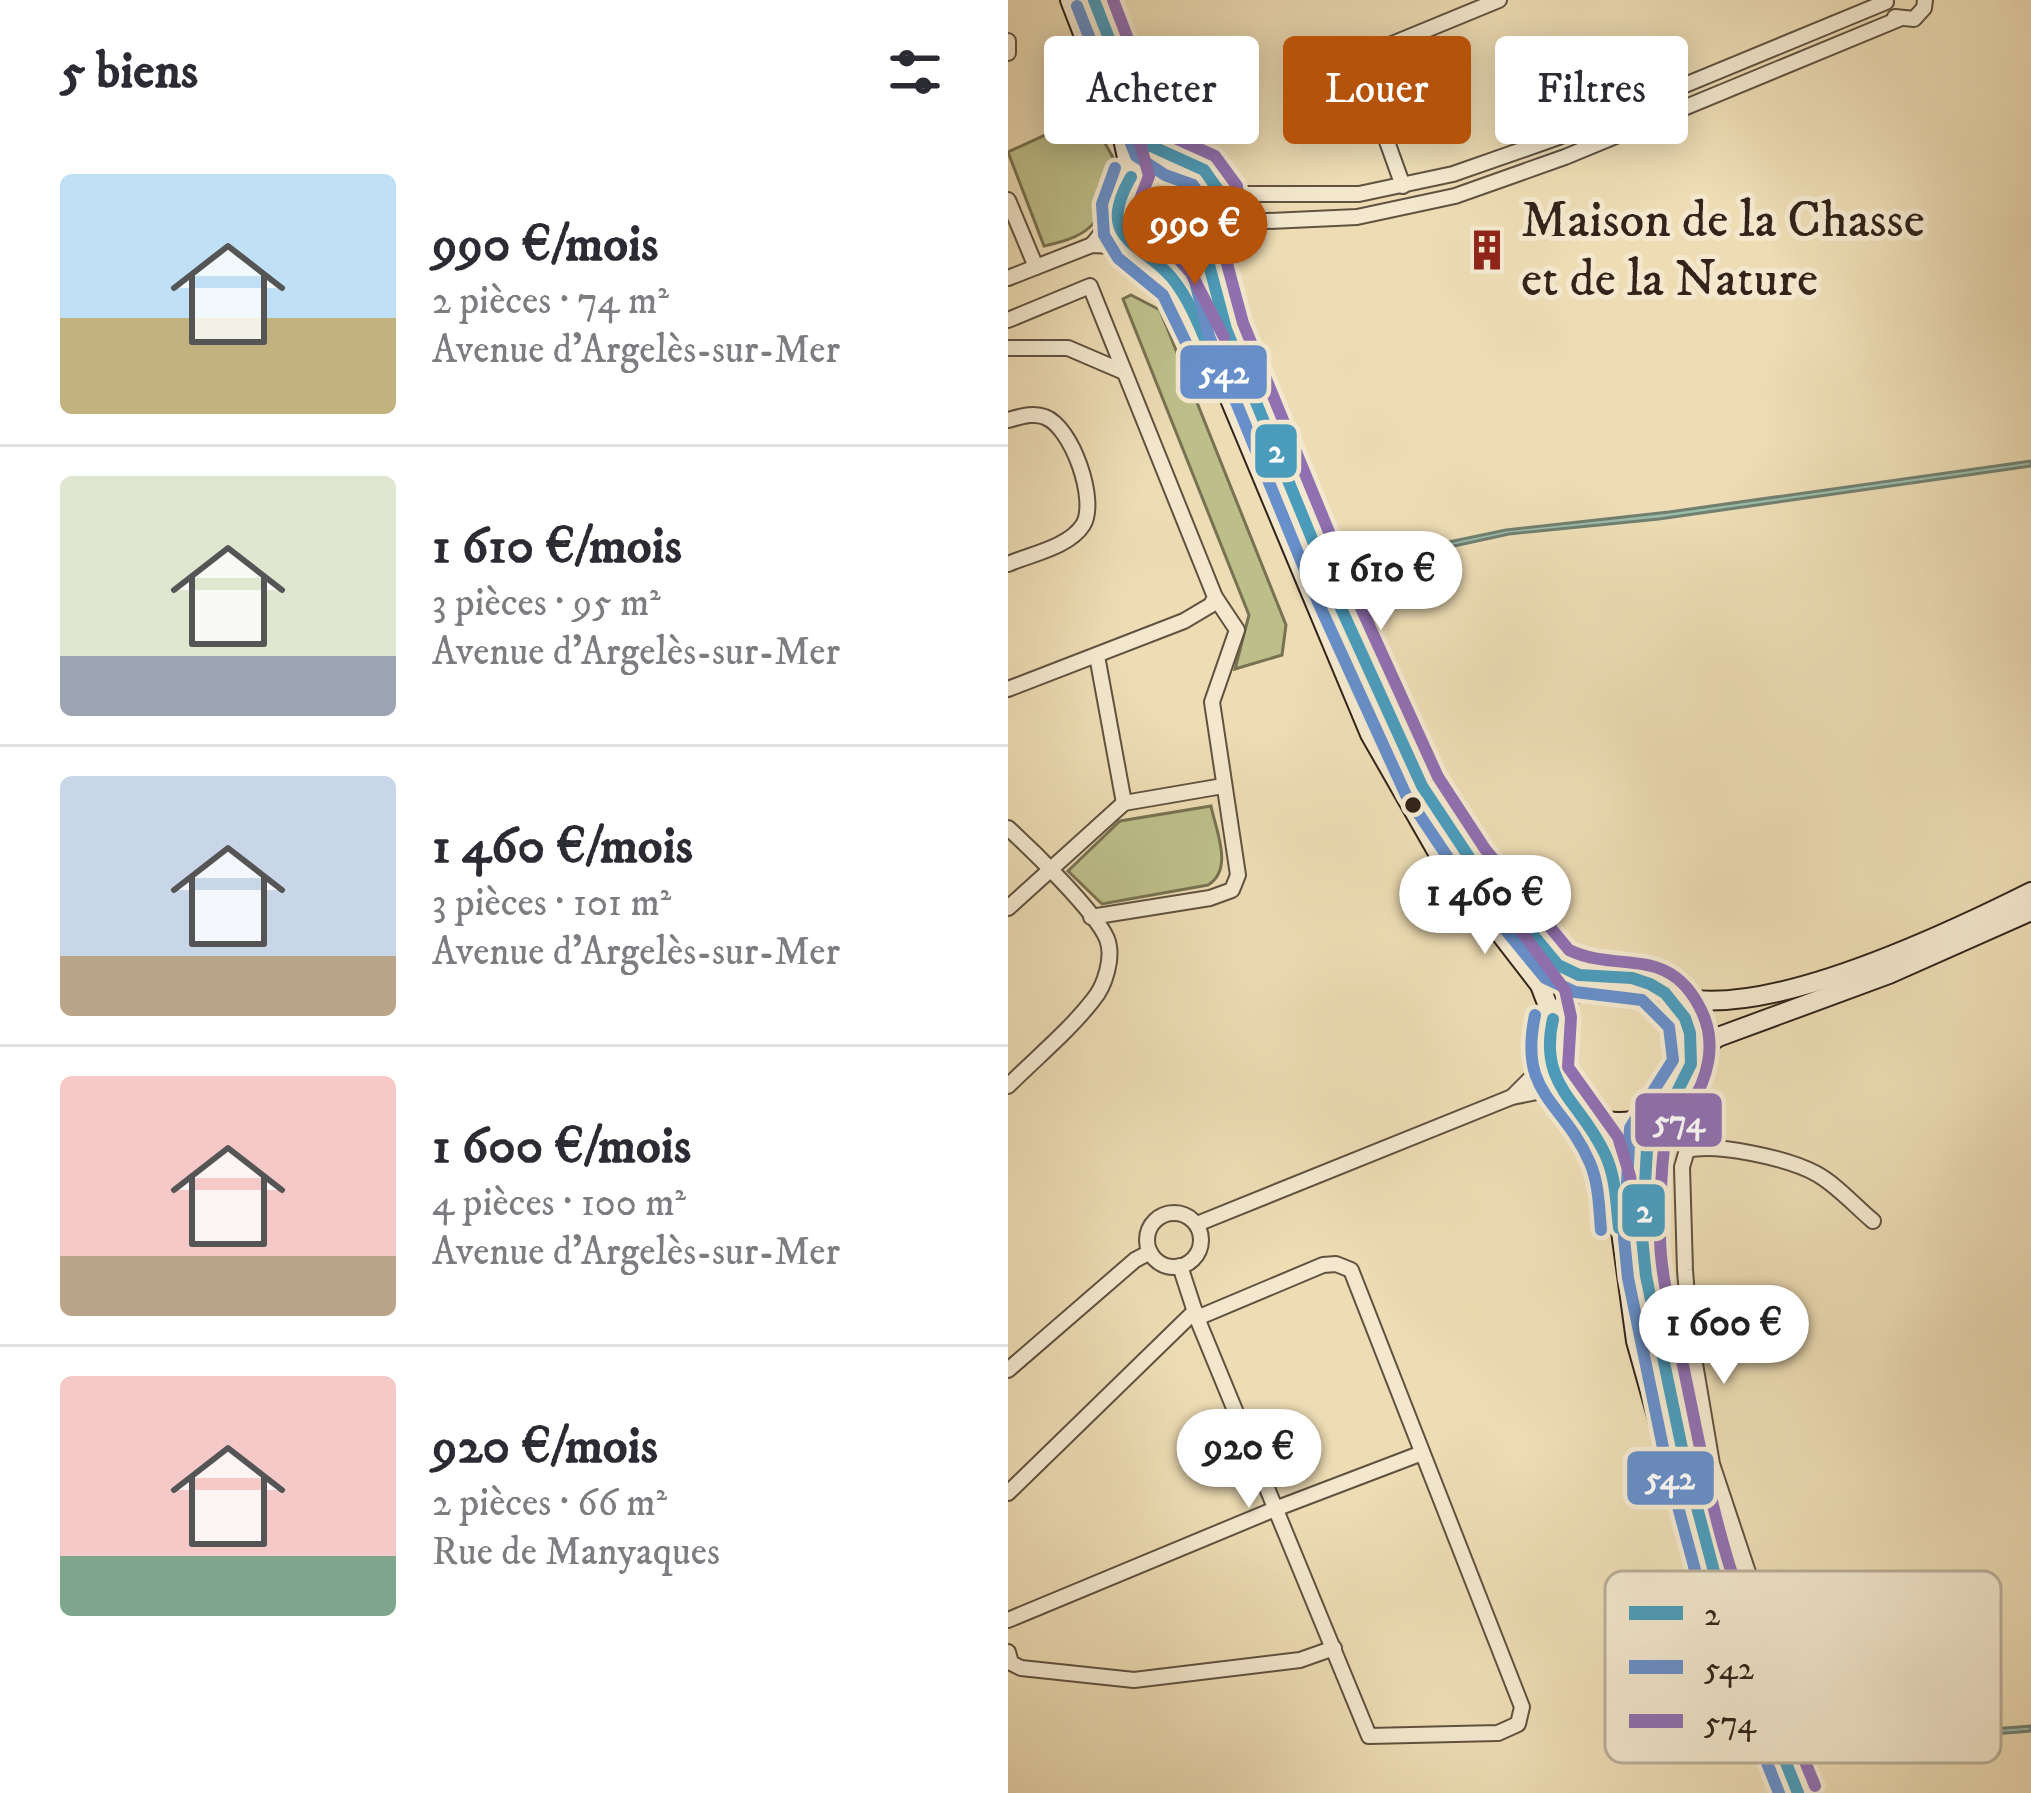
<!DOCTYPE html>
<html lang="fr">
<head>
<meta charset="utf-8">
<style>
  :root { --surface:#fff; --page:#f7f7f7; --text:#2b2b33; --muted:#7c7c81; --line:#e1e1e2; --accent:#b45309 }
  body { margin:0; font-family:"IM FELL DW Pica",serif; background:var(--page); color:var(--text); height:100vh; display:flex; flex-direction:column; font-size:45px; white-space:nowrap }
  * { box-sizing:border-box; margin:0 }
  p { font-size:39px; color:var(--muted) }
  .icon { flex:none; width:66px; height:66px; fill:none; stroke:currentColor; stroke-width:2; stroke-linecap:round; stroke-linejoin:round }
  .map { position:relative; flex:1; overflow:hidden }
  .sheet { display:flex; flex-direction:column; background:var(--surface); width:1008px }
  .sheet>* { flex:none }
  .top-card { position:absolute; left:36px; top:36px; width:807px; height:108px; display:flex; gap:24px }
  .price { position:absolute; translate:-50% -102px; padding:0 27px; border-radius:42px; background:#fff; color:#222; font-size:39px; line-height:78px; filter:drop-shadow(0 3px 6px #0008) }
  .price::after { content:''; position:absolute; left:50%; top:72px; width:36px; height:27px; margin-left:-18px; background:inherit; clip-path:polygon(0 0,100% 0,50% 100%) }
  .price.current { background:var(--accent); color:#fff }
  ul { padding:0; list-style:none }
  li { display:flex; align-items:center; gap:36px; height:300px; padding:0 60px }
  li+li { border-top:3px solid var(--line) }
  li span { display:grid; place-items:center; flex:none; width:336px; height:240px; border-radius:12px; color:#555 }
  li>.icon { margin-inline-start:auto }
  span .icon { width:144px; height:144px; fill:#fffc; stroke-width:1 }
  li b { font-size:51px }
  h2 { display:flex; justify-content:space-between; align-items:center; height:144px; padding:0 60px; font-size:51px }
  .tag { padding:0 42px; border-radius:12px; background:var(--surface); box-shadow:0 6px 30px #0003; font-size:42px; line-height:108px }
  .tag.current { background:var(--accent); color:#fff }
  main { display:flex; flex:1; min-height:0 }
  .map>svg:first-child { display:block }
</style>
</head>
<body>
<main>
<section class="sheet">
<h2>5 biens<svg class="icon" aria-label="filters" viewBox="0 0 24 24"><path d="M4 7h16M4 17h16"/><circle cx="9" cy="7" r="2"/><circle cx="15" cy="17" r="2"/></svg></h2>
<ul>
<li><span style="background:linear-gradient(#bfe0f5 60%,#c2b280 0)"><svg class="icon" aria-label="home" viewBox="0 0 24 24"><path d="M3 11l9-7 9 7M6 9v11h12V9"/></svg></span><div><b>990 €/mois</b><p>2 pièces · 74 m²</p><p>Avenue d'Argelès-sur-Mer</p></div></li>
<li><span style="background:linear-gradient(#dfe7d0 75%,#9aa5b1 0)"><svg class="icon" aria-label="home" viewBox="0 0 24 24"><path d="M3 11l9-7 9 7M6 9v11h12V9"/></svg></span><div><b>1 610 €/mois</b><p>3 pièces · 95 m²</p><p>Avenue d'Argelès-sur-Mer</p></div></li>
<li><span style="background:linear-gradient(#c9d6e8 75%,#b9a48a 0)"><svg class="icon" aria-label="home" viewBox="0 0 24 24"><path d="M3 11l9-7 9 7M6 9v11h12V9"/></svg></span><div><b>1 460 €/mois</b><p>3 pièces · 101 m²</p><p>Avenue d'Argelès-sur-Mer</p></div></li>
<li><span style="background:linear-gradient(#f6c9c9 75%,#b9a48a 0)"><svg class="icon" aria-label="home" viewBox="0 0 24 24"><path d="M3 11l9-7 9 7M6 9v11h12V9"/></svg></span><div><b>1 600 €/mois</b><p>4 pièces · 100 m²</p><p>Avenue d'Argelès-sur-Mer</p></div></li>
<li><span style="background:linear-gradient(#f6c9c9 75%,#7fa58c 0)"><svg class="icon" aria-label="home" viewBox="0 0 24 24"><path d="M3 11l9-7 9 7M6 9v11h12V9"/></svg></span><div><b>920 €/mois</b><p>2 pièces · 66 m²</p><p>Rue de Manyaques</p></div></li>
</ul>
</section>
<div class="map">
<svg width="1023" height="1793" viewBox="0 0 1023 1793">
  <rect width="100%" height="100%" fill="#eddcb4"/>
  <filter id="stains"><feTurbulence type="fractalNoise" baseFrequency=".00167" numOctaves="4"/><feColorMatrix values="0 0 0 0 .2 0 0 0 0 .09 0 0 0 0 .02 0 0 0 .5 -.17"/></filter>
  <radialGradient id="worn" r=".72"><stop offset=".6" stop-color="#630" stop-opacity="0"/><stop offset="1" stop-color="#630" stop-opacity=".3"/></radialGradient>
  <!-- green -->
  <g fill="#bdbf8a" stroke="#787252" stroke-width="3">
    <path d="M81 115 107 161C92 216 96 233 36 246L0 152Z"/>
    <path d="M123 295 152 310 278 625 274 655 227 669 241 615 115 299Z"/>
    <path d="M203 806C208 831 226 869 200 885L94 904 60 871 112 821Z"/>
  </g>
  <!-- water -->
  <g fill="#9abcaa" stroke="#707f70" stroke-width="3">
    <path d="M1023 461V466L651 519 501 534 313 575 311 569 498 530 661 512Z"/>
    <path d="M1023 1726V1731L802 1749 780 1740 778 1734 803 1743Z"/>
  </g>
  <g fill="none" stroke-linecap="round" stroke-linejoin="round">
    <!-- street casing -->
    <g stroke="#615240" stroke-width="18">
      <g id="street">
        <path d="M887 17 906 19 916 8 917 0"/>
        <path d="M0 41V53"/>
        <path d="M395 186 354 72 367 51 491 0"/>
        <path d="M213 194H351L445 174 551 137 878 2"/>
        <path d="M0 200 28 267"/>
        <path d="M215 223 349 217 447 196 557 157 891 19"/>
        <path d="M84 245 110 213"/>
        <path d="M0 278 84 245 124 247"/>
        <path d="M0 320 82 286 207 597 203 605 176 621 0 689"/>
        <path d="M0 348H60L116 372"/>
        <path d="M0 420C12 417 25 412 37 417 64 427 90 501 75 525 61 547 23 554 0 564"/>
        <path d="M89 656 116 803"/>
        <path d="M0 828C23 849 88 912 99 939 106 957 97 986 85 1000 61 1031 28 1058 0 1086"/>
        <path d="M0 908 116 803 215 786"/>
        <path d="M83 917 202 898 224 890 230 875 204 702 229 630 207 597"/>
        <path d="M539 1053 523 1078 504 1097 529 1092 556 1097"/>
        <circle cx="166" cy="1240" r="27"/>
        <path d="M189 1224 504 1097"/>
        <path d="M172 1266 189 1318 361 1736 490 1733 510 1724 514 1707 343 1270 328 1264 315 1265 189 1318"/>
        <path d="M0 1370 127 1260 142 1252"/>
        <path d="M0 1493 187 1311"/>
        <path d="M0 1620 267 1509 414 1453"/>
        <path d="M0 1652 3 1663 13 1668 126 1680 292 1660 326 1648"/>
        <path d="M797 1760 794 1735 704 1464 682 1334 677 1270 674 1167 679 1150C709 1143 779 1158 807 1173 828 1184 847 1206 865 1221"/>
      </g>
    </g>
    <!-- secondary casing -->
    <g stroke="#32241a" stroke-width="22">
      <g id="secondary">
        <path d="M62 0 114 134 123 177"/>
        <path d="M86 0 138 137 143 146 165 159"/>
        <circle cx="163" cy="212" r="53"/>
        <path d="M202 248 204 287 218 329 327 595 414 786 463 860 550 965 571 975 606 977"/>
        <path d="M152 264 170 286 193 330 362 734 430 853 532 985 545 1019"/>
        <circle cx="611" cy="1050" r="72"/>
        <path d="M659 994C748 1026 941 933 1023 892"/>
        <path d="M683 1064 694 1048 710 1037 881 974 1023 911"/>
        <path d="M654 1109 640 1131 634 1238 676 1458 694 1525"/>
        <path d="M572 1110 587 1131 605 1173 628 1341 672 1498 790 1793"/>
      </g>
    </g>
    <!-- street -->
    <use href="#street" stroke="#f3e8ce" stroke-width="14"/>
    <!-- secondary -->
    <use href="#secondary" stroke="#f3e8ce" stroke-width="18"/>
    <!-- bus-1 casing -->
    <g stroke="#f3e8ce" stroke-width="21">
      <g id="bus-1">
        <path d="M86 0 143 146 196 170 213 194 215 223 200 261 218 329 327 595 414 786 463 860 550 965 571 975 624 978 642 984 657 993 677 1018 682 1033 683 1064 667 1096 640 1131 634 1238 638 1276 676 1458 714 1602 790 1793"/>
        <path d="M123 177C86 241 134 242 164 278 180 298 190 322 200 346"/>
        <path d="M545 1019C530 1086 572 1100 597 1154 608 1177 608 1203 611 1228"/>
      </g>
    </g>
    <!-- bus-2 casing -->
    <g stroke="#f3e8ce" stroke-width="21">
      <g id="bus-2">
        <path d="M69 6 128 156 157 175 185 185 195 200 197 219 185 241 182 262 201 336 310 602 398 795 449 871 537 978 567 992 634 1000 661 1027 665 1060 622 1128 616 1238 620 1278 658 1462 697 1607 771 1793"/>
        <path d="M107 168 94 204 96 235 110 258 155 295 183 353"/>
        <path d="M527 1015C510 1096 555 1100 582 1163 591 1184 591 1208 593 1230"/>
      </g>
    </g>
    <!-- bus-3 casing -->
    <g stroke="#f3e8ce" stroke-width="21">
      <g id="bus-3">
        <path d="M105 0 156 133 207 156 229 186 233 225 218 260 235 323 344 588 430 777 477 849 561 950C611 974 662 943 694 1012 709 1044 700 1079 681 1107 675 1117 664 1125 659 1136 653 1149 652 1217 652 1235 652 1280 667 1326 676 1370 692 1446 706 1526 733 1600 755 1663 782 1724 807 1786"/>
        <path d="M119 94 141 176 131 202 130 223 137 234 167 255 183 273 216 337"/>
        <path d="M511 928 557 990 563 1017 560 1067 610 1137 622 1176 630 1229"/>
      </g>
    </g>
    <!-- bus-1 -->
    <use href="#bus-1" stroke="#4b9cbb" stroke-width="12"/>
    <!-- bus-2 -->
    <use href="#bus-2" stroke="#678fca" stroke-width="12"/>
    <!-- bus-3 -->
    <use href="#bus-3" stroke="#9070b1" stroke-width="12"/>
  </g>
  <!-- icons -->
  <defs>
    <g id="building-bare" transform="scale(3.24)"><path d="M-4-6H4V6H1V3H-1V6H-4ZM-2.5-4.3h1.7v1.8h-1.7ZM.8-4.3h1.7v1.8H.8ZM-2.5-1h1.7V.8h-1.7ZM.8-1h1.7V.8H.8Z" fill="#8f2418" stroke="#f3e8ce" stroke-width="2.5" paint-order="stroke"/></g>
  </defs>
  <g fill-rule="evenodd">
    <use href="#building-bare" x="479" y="250"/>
  </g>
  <!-- markers -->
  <circle fill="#32241a" stroke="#f3e8ce" stroke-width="4.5" cx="405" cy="805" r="10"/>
  <g text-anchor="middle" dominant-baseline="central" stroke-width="10" stroke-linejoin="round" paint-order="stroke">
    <!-- poi labels -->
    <g font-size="51" fill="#32241a" stroke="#f3e8ce" text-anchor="start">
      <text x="513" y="221">Maison de la Chasse<tspan x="513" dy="59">et de la Nature</tspan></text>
    </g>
  </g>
  <!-- legend -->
  <rect x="597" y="1571" width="396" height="192" rx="18" fill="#f3e8ce" stroke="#b9ad98" stroke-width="3"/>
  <rect x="621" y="1606" width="54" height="14" fill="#4b9cbb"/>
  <rect x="621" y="1660" width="54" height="14" fill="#678fca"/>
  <rect x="621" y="1714" width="54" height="14" fill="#9070b1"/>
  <g font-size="33" fill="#32241a">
    <text x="696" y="1625">2</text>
    <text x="696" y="1679">542</text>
    <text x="696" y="1733">574</text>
  </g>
  <g stroke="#f3e8ce" stroke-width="4.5">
    <rect x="170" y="343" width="91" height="58" rx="12" fill="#678fca"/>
    <rect x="245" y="422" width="46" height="58" rx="12" fill="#4b9cbb"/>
    <rect x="625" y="1091" width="91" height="58" rx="12" fill="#9070b1"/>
    <rect x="612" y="1182" width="47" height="57" rx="12" fill="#4b9cbb"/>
    <rect x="617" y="1449" width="91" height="58" rx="12" fill="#678fca"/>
  </g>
  <g font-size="33" text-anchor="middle" font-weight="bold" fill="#fff">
    <text x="216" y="383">542</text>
    <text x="268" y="462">2</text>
    <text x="671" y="1132">574</text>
    <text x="636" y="1222">2</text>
    <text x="662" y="1489">542</text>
  </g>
  <rect width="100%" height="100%" filter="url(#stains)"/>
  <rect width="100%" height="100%" fill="url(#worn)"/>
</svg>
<b class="price current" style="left:187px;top:288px">990 €</b>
<b class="price" style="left:373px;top:633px">1 610 €</b>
<b class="price" style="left:477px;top:957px">1 460 €</b>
<b class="price" style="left:716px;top:1387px">1 600 €</b>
<b class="price" style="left:241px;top:1511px">920 €</b>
<div class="top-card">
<a class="tag">Acheter</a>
<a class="tag current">Louer</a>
<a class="tag">Filtres</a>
</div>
</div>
</main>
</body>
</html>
